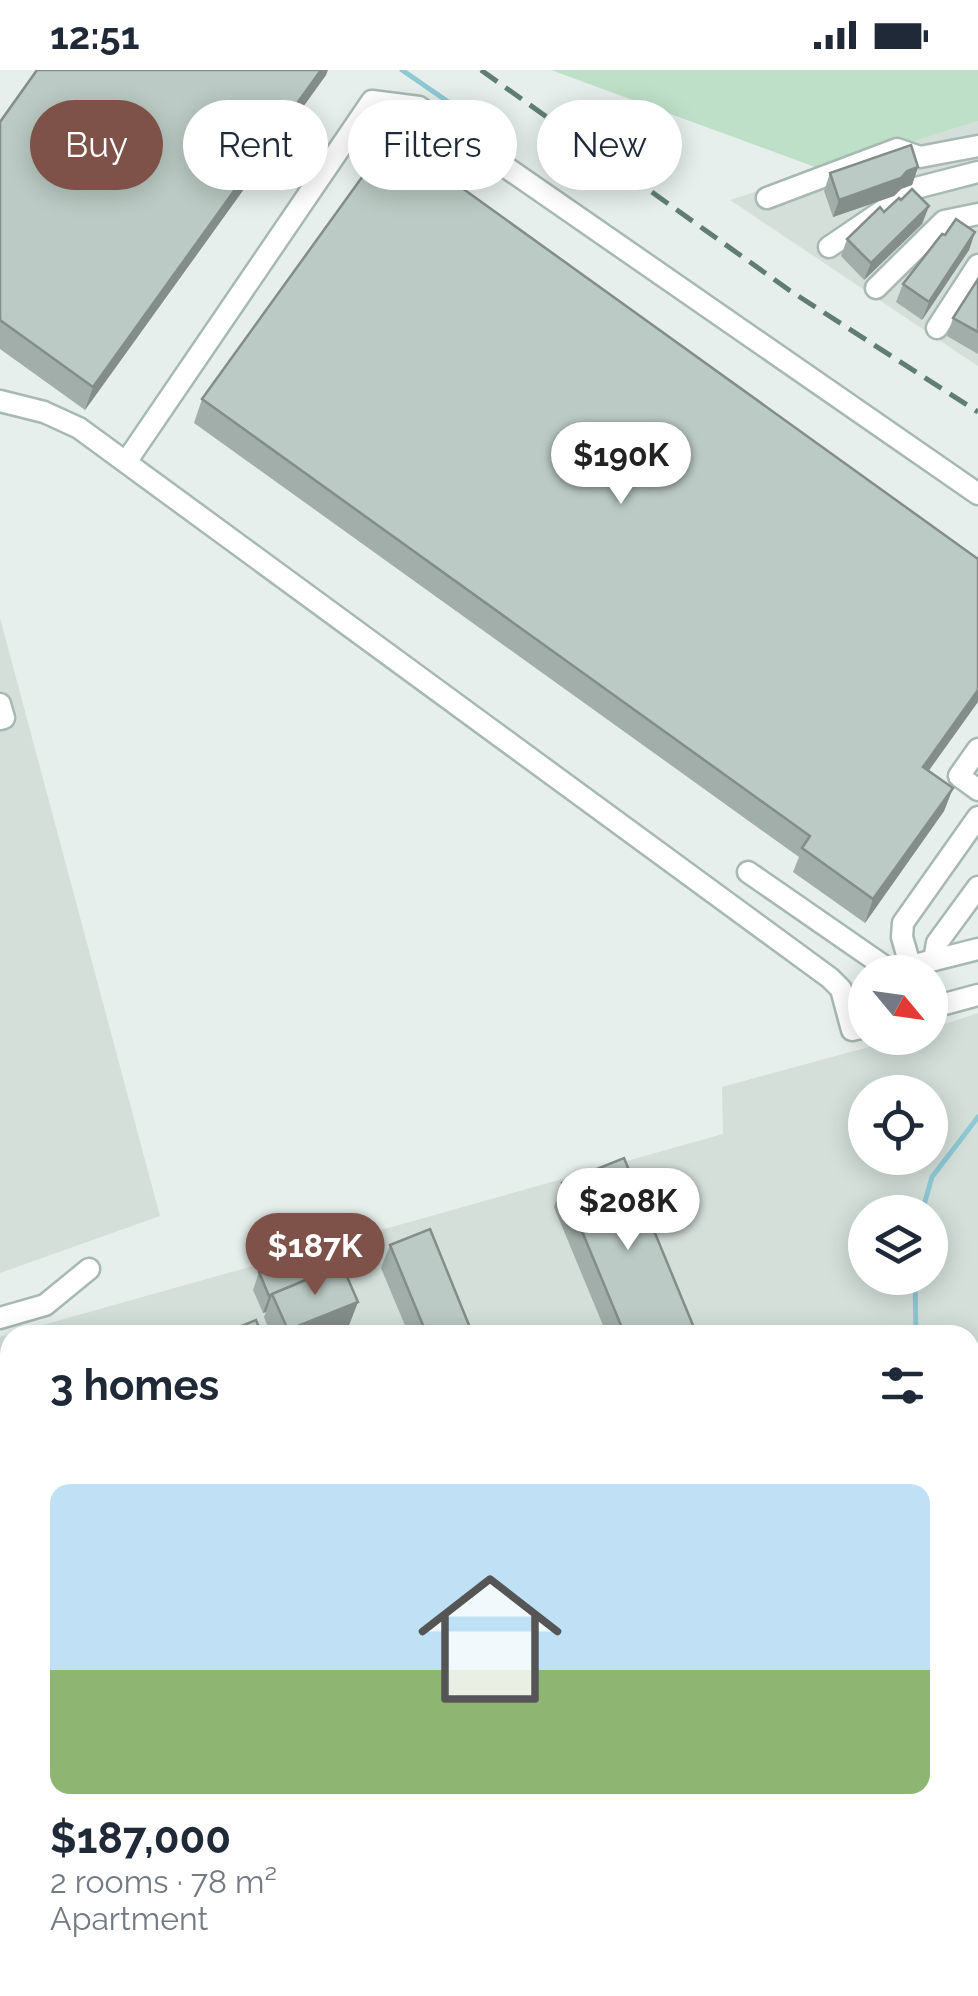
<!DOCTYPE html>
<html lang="en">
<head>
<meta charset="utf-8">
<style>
  :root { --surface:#fff; --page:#f2f2f3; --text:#1f2937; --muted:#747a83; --accent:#7f5249 }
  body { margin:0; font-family:Raleway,sans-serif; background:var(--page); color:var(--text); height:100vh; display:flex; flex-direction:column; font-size:38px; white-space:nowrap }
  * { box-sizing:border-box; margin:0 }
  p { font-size:32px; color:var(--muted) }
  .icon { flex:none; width:55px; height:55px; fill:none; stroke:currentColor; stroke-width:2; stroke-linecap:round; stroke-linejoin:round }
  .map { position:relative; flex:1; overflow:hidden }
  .side { position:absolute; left:0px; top:1255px; width:980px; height:672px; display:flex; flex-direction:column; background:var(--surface); border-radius:30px 30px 0 0; box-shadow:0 5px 25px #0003 }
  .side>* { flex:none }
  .guide { position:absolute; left:30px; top:30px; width:920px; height:90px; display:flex; gap:20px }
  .needle { width:65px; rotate:119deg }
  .fabs { position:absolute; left:848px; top:885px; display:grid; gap:20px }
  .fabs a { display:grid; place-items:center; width:100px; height:100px; border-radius:50%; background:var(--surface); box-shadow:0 5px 25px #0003; font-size:50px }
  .price { position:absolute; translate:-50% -85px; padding:0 22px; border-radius:35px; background:#fff; color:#222; font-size:32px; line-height:65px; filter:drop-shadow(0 2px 5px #0008) }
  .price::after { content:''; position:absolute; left:50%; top:60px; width:30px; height:22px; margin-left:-15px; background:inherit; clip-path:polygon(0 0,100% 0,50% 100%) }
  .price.active { background:var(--accent); color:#fff }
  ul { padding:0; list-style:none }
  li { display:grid; align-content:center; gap:20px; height:530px; padding:0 50px }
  li span { display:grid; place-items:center; height:310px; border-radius:20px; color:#555 }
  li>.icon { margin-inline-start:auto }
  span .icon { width:180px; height:180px; fill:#fffc; stroke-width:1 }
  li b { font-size:42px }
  h2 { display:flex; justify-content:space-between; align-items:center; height:120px; padding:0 50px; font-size:42px }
  .tag { padding:0 35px; border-radius:45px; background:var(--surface); box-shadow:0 5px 25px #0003; font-size:35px; line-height:90px }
  .tag.active { background:var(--accent); color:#fff }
  .status { display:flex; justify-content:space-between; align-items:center; height:70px; padding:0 50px; background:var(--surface); direction:ltr }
  .status svg { height:28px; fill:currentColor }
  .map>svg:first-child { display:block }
</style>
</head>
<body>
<div class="status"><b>12:51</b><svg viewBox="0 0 49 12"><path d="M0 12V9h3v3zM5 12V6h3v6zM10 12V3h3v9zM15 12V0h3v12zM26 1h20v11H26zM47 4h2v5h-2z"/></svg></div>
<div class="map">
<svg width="978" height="1926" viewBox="0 0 978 1926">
  <rect width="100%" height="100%" fill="#e6efeb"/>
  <!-- built -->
  <g fill="#d4dfda" fill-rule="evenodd">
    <path d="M978 51V296L730 130 823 100Z"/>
    <path d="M0 548 160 1146 0 1203Z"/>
    <path d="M978 943V1530L970 1531V1265H10V1918H519L509 1926H0V1267L723 1064 722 1017 902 968H930V959ZM865 1022H930V1088H865ZM865 1142H930V1208H865Z"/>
    <path d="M970 1578 978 1579V1926H586L593 1918H970Z"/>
  </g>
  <!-- green -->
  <path fill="#bfe0c8" d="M551 0H978V51L823 100Z"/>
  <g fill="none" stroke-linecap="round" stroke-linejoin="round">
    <!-- stream -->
    <g stroke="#8ec9d4" stroke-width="5">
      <path d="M402 0 460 40"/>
      <path d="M922 1142 932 1107 978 1047"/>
      <path d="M915 1208 916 1265"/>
      <path d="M561 1926 570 1918"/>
    </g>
    <!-- minor casing -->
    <g stroke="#a8b8b2" stroke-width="25">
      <g id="minor">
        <path d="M767 128 897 79 920 87 978 76"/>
        <path d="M829 177 916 118 978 102"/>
        <path d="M876 218 944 151 978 144"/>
        <path d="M937 258 978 195"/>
        <path d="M0 331 44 342 79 358 830 908 841 919 852 960 865 957"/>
        <path d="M126 392 372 31 419 37 978 424"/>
        <path d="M0 634 4 648 0 649"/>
        <path d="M978 679 959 706 978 720"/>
        <path d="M748 802 891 901 978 879"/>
        <path d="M934 890 937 873 978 817"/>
        <path d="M912 902 902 867 903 853 978 747"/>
        <path d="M930 938 978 925"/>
        <path d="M0 1248 45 1235 89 1199"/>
        <path d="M970 1550 978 1551"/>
        <path d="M0 1669 10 1654"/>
      </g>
    </g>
    <!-- minor -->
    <use href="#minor" stroke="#fff" stroke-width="20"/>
    <!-- rail -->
    <path stroke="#5f7d75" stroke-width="5" stroke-dasharray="20 10" stroke-linecap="butt" d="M481 0 789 220 978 342"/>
  </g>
  <!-- wall -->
  <g fill="#a1aea9">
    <path d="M326 5 85 340 0 279V52Z"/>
    <path d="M918 97 912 115 901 119 894 126 833 147 824 121 830 103Z"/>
    <path d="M901 130 929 136 922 154 864 210 841 186 847 169Z"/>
    <path d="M975 162 969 180 922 250 896 232 903 214 945 165Z"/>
    <path d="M978 209V284L947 266 953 248Z"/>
    <path d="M202 329 929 701 953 718 944 741 865 853 793 802 799 787 194 353Z"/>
    <path d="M562 1113 697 1265H607L554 1137Z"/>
    <path d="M390 1175 473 1265H409L381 1198Z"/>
    <path d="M259 1202 358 1232 349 1255 325 1265H271L264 1247 266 1242 263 1243 253 1220Z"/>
    <path d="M10 1329V1349L6 1340Z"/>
    <path d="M978 1347V1424L970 1405V1350Z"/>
    <path d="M0 1389 10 1413V1551L5 1553 0 1541Z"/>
    <path d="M978 1738V1797L970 1777 973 1768 970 1760Z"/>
    <path d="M978 1863V1888L973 1876Z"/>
    <path d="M339 1918H484L481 1926H342Z"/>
  </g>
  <!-- shaded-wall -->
  <g fill="#838d89">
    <path d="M321 0H328L326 5 85 340 93 317Z"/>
    <path d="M918 97 912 115 901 119 894 126 833 147 839 130Z"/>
    <path d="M929 136 922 154 864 210 871 193Z"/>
    <path d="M975 162 969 180 922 250 929 232Z"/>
    <path d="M978 620V632L915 720 923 697Z"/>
    <path d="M953 718 944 741 865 853 873 829Z"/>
    <path d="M272 1225 266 1242 263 1243 269 1226Z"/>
    <path d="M358 1232 349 1255 325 1265H286L288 1260Z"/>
    <path d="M8 1517 0 1540V1532L5 1518Z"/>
    <path d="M480 1918H484L481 1926H459Z"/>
  </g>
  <!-- building -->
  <g fill="#bbcac4" stroke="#838d89" stroke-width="2.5">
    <path d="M37 0H321L93 317 0 250V52Z"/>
    <path d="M391 67 978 489V620L923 697 953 718 873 829 802 778 810 766 202 329Z"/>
    <path d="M911 75 918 97 907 101 901 108 839 130 830 103Z"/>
    <path d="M912 119 929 136 871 193 847 169 880 137 884 142 899 128 901 130Z"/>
    <path d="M956 149 975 162 929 232 903 214 942 164 945 165Z"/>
    <path d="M978 209V262L953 248Z"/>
    <path d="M624 1088 697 1265H625L562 1113Z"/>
    <path d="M430 1159 473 1265H427L390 1175Z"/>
    <path d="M329 1174 338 1196 269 1226 259 1202Z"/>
    <path d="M342 1195 358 1232 288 1260 272 1224Z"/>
    <path d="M256 1250 262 1265H220Z"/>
    <path d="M162 1259 165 1265H147Z"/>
    <path d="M978 1347V1380L970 1361V1350Z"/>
    <path d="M0 1389 10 1413V1522L8 1517 5 1518 0 1506Z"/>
    <path d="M970 1639 974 1641 970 1655Z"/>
    <path d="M357 1918H480L459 1926H360Z"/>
    <path d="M797 1918H810L813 1926H778L777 1923Z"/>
  </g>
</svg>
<div class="fabs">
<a><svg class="needle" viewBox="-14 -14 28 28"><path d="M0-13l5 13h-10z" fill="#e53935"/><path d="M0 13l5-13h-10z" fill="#747a83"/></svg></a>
<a><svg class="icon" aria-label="locate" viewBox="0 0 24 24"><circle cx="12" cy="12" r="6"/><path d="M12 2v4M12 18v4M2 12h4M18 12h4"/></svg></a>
<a><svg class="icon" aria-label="layers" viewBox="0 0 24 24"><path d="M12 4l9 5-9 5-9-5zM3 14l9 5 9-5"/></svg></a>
</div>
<b class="price" style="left:621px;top:437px">$190K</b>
<b class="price" style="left:628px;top:1183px">$208K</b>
<b class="price active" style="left:315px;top:1228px">$187K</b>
<div class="guide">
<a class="tag active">Buy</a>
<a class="tag">Rent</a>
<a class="tag">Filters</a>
<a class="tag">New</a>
</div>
<section class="side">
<h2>3 homes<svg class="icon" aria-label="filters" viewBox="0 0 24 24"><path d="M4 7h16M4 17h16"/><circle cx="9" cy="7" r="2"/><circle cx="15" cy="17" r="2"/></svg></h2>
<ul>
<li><span style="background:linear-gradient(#bfe0f5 60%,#8fb573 0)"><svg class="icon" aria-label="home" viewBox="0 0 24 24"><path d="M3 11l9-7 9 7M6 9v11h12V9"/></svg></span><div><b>$187,000</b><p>2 rooms · 78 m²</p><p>Apartment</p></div></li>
</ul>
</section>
</div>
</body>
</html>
